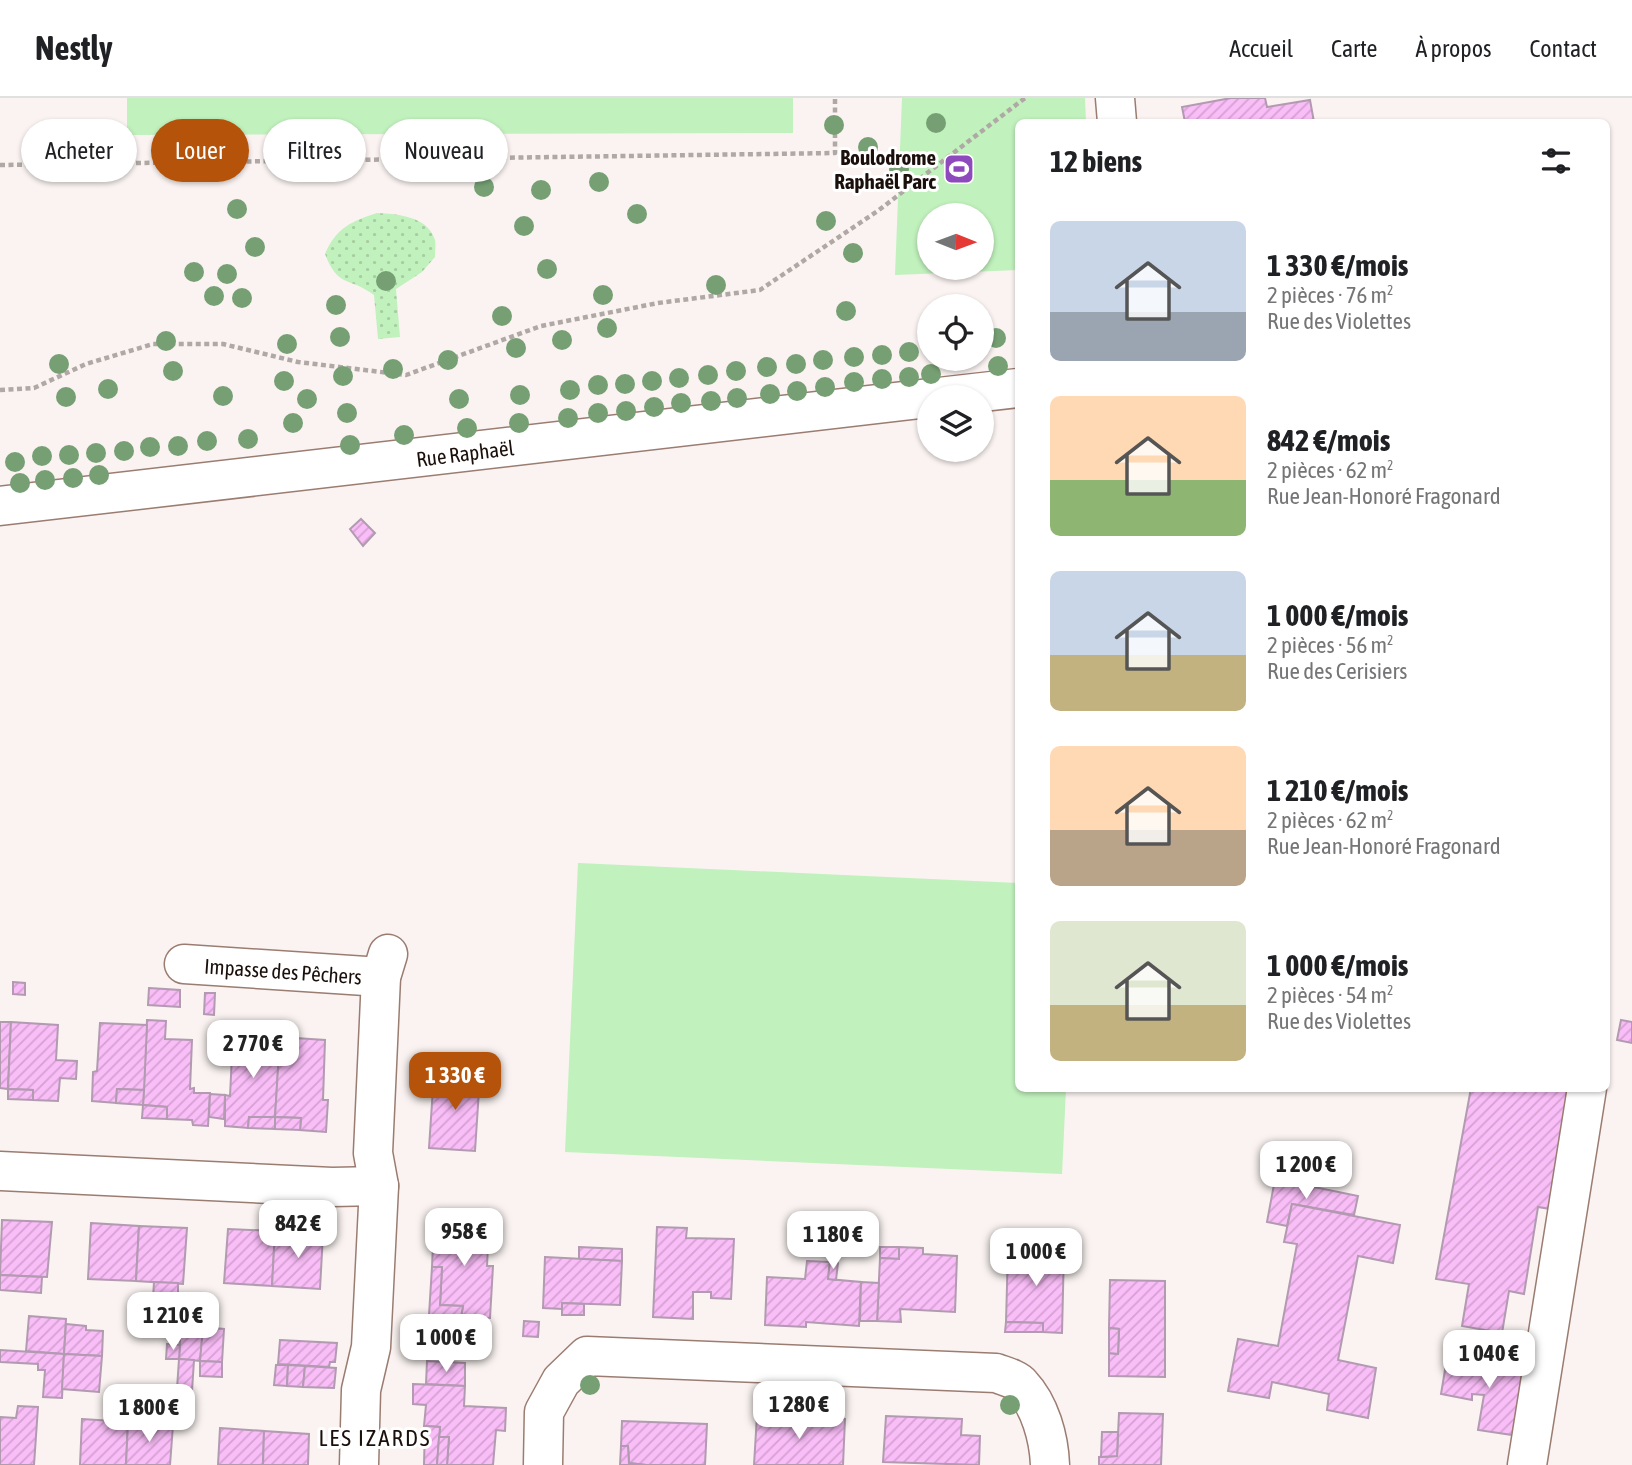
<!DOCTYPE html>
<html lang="fr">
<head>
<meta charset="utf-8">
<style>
  :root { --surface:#fff; --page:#f6f6f6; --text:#202124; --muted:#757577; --line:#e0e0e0; --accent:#b45309 }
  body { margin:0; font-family:"Asap Condensed",sans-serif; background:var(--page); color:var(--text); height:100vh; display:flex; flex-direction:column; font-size:26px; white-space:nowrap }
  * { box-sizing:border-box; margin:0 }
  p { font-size:23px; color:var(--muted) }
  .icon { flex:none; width:38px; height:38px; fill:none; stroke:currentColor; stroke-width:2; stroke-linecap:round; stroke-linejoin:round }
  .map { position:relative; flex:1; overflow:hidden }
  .side { position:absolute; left:1015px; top:21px; width:595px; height:973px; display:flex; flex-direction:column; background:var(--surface); border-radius:10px; box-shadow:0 2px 5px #0004 }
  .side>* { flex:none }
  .guide { position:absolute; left:21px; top:21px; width:665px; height:63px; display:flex; gap:14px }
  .needle { width:46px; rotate:91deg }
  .tools { position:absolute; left:917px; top:105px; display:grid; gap:14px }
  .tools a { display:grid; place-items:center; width:77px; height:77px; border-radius:50%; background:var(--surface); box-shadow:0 2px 5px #0004; font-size:35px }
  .price { position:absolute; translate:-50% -60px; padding:0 16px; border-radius:14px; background:#fff; color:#222; font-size:23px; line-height:46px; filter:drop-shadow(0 2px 4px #0008) }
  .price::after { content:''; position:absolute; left:50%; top:42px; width:21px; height:16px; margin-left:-10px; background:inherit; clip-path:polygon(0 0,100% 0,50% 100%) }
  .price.active { background:var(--accent); color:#fff }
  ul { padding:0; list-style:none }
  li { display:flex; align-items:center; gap:21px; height:175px; padding:0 35px }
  li span { display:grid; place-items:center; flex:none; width:196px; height:140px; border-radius:10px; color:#555 }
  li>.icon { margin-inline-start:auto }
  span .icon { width:84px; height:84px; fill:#fffc; stroke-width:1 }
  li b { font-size:30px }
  h2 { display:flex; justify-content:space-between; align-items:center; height:84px; padding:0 35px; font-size:30px }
  .tag { padding:0 24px; border-radius:32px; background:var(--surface); box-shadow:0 2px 5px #0004; font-size:24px; line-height:63px }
  .tag.active { background:var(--accent); color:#fff }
  header { display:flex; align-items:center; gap:42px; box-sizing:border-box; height:98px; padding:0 35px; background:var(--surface); border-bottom:2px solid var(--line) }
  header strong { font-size:33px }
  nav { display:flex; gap:38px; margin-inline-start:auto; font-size:24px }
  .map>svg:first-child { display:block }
</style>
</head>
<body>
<header>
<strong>Nestly</strong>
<nav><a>Accueil</a><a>Carte</a><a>À propos</a><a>Contact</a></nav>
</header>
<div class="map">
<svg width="1632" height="1367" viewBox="0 0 1632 1367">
  <defs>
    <pattern id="park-dots" width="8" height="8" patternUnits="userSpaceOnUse" patternTransform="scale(1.75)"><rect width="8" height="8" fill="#c1f1bd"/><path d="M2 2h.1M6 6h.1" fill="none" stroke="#a5cda1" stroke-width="1.8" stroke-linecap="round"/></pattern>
    <pattern id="building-hatch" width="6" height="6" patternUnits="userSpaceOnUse" patternTransform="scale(1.75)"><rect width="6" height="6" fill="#f9bdf7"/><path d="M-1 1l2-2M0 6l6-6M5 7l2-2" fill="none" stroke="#d5a1d2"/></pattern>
  </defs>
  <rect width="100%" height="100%" fill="#faf3f1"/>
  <!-- grass -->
  <g fill="#c1f1bd" fill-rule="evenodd">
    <path d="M127 0H793V35L127 37Z"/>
    <path d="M902 0H1085L1086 24H1018V172L895 177ZM982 117V170H929V117Z"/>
    <path d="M578 765 1018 785V990L1066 991 1062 1076 565 1054Z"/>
  </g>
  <!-- park -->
  <path fill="url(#park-dots)" d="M377 115C397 116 428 118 435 142 436 146 435 154 435 159L422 174 396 191 400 239 378 241 374 197C348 178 338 190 325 156 336 130 352 123 377 115Z"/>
  <!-- building -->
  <g fill="url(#building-hatch)" stroke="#b29ab1" stroke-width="2">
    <path d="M1231 0H1265L1267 9 1310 2 1314 24H1185L1182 9Z"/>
    <path d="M361 421 375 435 363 448 350 431Z"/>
    <path d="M13 884 25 885V897L13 896Z"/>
    <path d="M149 890 180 892V909L148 907Z"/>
    <path d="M205 895H215L214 917 204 916Z"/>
    <path d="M147 922 166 923 165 941 192 942 190 991 194 990V995H210L208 1028 193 1027 192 1022 167 1021V1009L143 1007Z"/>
    <path d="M1621 922 1632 924V945L1617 942Z"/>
    <path d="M0 924H11L8 991 0 990Z"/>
    <path d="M11 924 58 927 56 962 77 963 76 981 60 980 58 1003 33 1002V992L8 991Z"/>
    <path d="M100 925 147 927 144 992 117 991 116 1005 92 1003 93 974 97 973Z"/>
    <path d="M233 937 280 939 275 1019H249L248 1030 225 1028V997L230 998Z"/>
    <path d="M280 939 325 942 323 1002H328L326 1034 300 1032 301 1020 275 1019Z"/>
    <path d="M434 975 480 977 475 1053 429 1050Z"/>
    <path d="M1471 990H1576L1556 1112 1538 1109 1524 1196 1509 1193 1502 1235 1462 1228 1469 1186 1436 1181Z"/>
    <path d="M8 991 33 992V1002L8 1001Z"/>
    <path d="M117 991 144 992 143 1007 116 1005Z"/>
    <path d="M210 996 225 997 224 1021 209 1019Z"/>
    <path d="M143 1007 167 1009V1021L142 1020Z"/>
    <path d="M249 1019H275V1031L248 1030Z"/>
    <path d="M275 1019 301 1020 300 1032 275 1031Z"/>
    <path d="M1275 1081 1358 1098 1354 1117 1292 1106 1287 1128 1267 1124Z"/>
    <path d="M1292 1106 1400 1127 1393 1165 1358 1158 1338 1262 1376 1270 1368 1320 1327 1312 1329 1296 1272 1284 1269 1300 1228 1293 1238 1241 1278 1248 1297 1146 1284 1144Z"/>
    <path d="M2 1122 52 1124 47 1179 0 1177Z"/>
    <path d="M91 1125 139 1128 136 1183 88 1181Z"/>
    <path d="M434 1125 489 1128 487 1168H493L490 1220 461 1219 463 1208 440 1207 442 1169H432Z"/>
    <path d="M139 1128 187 1130 183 1186 136 1183Z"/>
    <path d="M657 1129 687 1130 686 1140 734 1141 731 1201 711 1200V1194H693V1221L653 1219Z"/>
    <path d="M228 1131 275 1133 272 1188 224 1185Z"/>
    <path d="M275 1133 323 1136 320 1191 272 1188Z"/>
    <path d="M579 1149 622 1151V1163L579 1161Z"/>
    <path d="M880 1149H899V1161L880 1160Z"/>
    <path d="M899 1149 923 1150V1156L957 1158 955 1214 900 1211 901 1224 877 1223 880 1160 899 1161Z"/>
    <path d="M1008 1151 1064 1152 1062 1235 1043 1234V1225L1006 1224Z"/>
    <path d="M545 1159 622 1163 620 1207 562 1205V1211L543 1210Z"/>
    <path d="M807 1163 830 1164 828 1181 861 1184 859 1228 806 1224V1229L765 1227 767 1179 805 1181Z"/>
    <path d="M830 1164 838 1165 836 1182 828 1181Z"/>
    <path d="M432 1169H442L440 1207 463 1208 461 1219 429 1217Z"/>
    <path d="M0 1177 42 1179 41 1195 0 1192Z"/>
    <path d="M1110 1182 1165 1183V1279L1109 1278V1255L1118 1256 1119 1231 1109 1230Z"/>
    <path d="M154 1184 178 1185V1201L153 1200Z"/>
    <path d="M861 1184 879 1185 877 1223H860Z"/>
    <path d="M562 1205 584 1206V1217H562Z"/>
    <path d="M29 1218 66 1221 64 1256 26 1253Z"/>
    <path d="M181 1222 204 1223 200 1263 179 1261Z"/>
    <path d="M524 1223 539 1224 538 1239 523 1238Z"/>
    <path d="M1006 1224 1043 1225V1234H1005Z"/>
    <path d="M66 1226 86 1228V1232L103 1233 102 1258 64 1256Z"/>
    <path d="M203 1229 224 1231 222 1264 200 1263Z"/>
    <path d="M1109 1230 1119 1231 1118 1256 1109 1255Z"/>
    <path d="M280 1242 337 1245 335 1264H330L329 1269 278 1266Z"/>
    <path d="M167 1246 180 1247 179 1261H166Z"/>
    <path d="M0 1252 64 1256 62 1300 43 1299 45 1272H38V1266L0 1264Z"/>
    <path d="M1448 1254 1530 1268 1519 1338 1478 1332 1484 1297 1472 1296V1302L1441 1296Z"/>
    <path d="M64 1256 102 1258 99 1294 62 1291Z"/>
    <path d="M179 1261 194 1262 192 1293 177 1291Z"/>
    <path d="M200 1263 222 1264V1279L200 1278Z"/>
    <path d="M427 1263 465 1265V1288L426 1286Z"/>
    <path d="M276 1267H288L287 1288 274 1287Z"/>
    <path d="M288 1267 305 1268 303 1289 287 1288Z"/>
    <path d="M305 1268 336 1270 334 1290 303 1289Z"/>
    <path d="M413 1286 465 1288 464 1308 506 1310 505 1333 496 1332 493 1367H447L449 1339H439L440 1329 424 1328 426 1307 413 1306Z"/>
    <path d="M18 1308 38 1309 34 1367H0V1319L16 1320Z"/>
    <path d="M1119 1315 1163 1316 1161 1367H1099V1359L1117 1358Z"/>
    <path d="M757 1317 845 1321 843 1367H754Z"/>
    <path d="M886 1318 962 1321 961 1337 980 1338 979 1367 883 1364Z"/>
    <path d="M82 1321 128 1324 126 1367H80Z"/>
    <path d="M622 1323 707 1326 705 1367H646L629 1365 628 1348H621Z"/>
    <path d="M128 1324 173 1327 170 1367H126Z"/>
    <path d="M425 1328 440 1329 437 1367H424Z"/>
    <path d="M220 1330 264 1333 263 1367H218Z"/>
    <path d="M264 1333 309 1336 308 1367H263Z"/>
    <path d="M1102 1334H1118L1117 1358 1101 1359Z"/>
    <path d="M439 1339H449L447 1367H437Z"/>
    <path d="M621 1348H628L629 1365 646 1367H620Z"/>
  </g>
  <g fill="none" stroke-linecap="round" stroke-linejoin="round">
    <!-- minor casing -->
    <g stroke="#9b7c71" stroke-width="41">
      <g id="minor">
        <path d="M1115 0 1117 24"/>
        <path d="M939 299 1018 290"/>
        <path d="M0 408 929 300"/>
        <path d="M184 866 381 879"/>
        <path d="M0 1073 332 1089 379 1088"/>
        <path d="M359 1367 361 1292 371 1249 379 1088 373 1055 381 879 388 856"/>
        <path d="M543 1367 544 1314 561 1283 587 1258 996 1275C1004 1278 1016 1281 1021 1287 1040 1307 1049 1340 1050 1367"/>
        <path d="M1527 1367 1587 990"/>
      </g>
    </g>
    <!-- path -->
    <g stroke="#b0a8a5" stroke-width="4.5" stroke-dasharray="5 3.5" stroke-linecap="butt">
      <path d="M0 67 835 55V0"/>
      <path d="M0 292 34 290 86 266 153 246H223L298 264 406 277 541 228 658 205 760 192 879 112 1025 0"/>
    </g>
    <!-- minor -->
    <use href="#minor" stroke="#fff" stroke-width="38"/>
  </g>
  <!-- trees -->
  <g fill="#76a074">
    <circle cx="936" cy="25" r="10"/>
    <circle cx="834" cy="27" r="10"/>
    <circle cx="868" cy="49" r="10"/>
    <circle cx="899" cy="71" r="10"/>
    <circle cx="599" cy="84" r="10"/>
    <circle cx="484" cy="89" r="10"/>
    <circle cx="541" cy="92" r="10"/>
    <circle cx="237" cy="111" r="10"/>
    <circle cx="637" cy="116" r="10"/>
    <circle cx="826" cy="123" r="10"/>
    <circle cx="524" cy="128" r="10"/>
    <circle cx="255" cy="149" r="10"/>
    <circle cx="853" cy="155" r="10"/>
    <circle cx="547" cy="171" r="10"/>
    <circle cx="194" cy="174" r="10"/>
    <circle cx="227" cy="176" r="10"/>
    <circle cx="386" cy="183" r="10"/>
    <circle cx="716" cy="187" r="10"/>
    <circle cx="603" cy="197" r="10"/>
    <circle cx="214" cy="198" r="10"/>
    <circle cx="242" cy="200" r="10"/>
    <circle cx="336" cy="207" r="10"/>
    <circle cx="846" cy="213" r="10"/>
    <circle cx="502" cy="218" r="10"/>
    <circle cx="607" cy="230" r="10"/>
    <circle cx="340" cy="239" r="10"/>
    <circle cx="996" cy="240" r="10"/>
    <circle cx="562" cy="242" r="10"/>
    <circle cx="166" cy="243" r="10"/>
    <circle cx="287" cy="246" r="10"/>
    <circle cx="516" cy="250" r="10"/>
    <circle cx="909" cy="254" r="10"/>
    <circle cx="882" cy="257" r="10"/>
    <circle cx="854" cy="259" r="10"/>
    <circle cx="448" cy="262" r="10"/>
    <circle cx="823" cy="262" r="10"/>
    <circle cx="59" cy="266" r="10"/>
    <circle cx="796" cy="266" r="10"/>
    <circle cx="998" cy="268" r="10"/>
    <circle cx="767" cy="269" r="10"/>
    <circle cx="393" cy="271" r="10"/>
    <circle cx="173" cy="273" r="10"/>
    <circle cx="736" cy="273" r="10"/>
    <circle cx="931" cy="276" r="10"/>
    <circle cx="708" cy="277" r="10"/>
    <circle cx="343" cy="278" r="10"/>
    <circle cx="909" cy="279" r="10"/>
    <circle cx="679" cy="280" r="10"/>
    <circle cx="882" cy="281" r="10"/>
    <circle cx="284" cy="283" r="10"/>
    <circle cx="652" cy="283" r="10"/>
    <circle cx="854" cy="284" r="10"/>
    <circle cx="625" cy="286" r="10"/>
    <circle cx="598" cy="287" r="10"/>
    <circle cx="825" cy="289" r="10"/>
    <circle cx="108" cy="291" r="10"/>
    <circle cx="570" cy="292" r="10"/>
    <circle cx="797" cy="293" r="10"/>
    <circle cx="770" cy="296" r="10"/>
    <circle cx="520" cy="297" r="10"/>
    <circle cx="223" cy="298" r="10"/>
    <circle cx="66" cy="299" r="10"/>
    <circle cx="737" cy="300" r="10"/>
    <circle cx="307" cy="301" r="10"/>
    <circle cx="459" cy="301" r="10"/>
    <circle cx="711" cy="303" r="10"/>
    <circle cx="681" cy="305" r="10"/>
    <circle cx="654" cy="309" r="10"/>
    <circle cx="626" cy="313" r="10"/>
    <circle cx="347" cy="315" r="10"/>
    <circle cx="598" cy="315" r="10"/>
    <circle cx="568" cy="320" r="10"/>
    <circle cx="293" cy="325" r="10"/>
    <circle cx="519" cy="325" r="10"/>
    <circle cx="467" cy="330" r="10"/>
    <circle cx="404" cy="337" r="10"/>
    <circle cx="248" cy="341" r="10"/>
    <circle cx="207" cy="343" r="10"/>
    <circle cx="350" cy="347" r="10"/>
    <circle cx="178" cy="348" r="10"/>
    <circle cx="150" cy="349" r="10"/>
    <circle cx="124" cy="353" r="10"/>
    <circle cx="96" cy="355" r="10"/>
    <circle cx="69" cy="357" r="10"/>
    <circle cx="42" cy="358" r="10"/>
    <circle cx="15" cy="364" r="10"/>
    <circle cx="99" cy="377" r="10"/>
    <circle cx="73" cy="380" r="10"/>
    <circle cx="45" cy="382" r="10"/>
    <circle cx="20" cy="385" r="10"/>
    <circle cx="590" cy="1287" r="10"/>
    <circle cx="1010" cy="1307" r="10"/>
  </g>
  <!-- icons -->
  <defs>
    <g id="stadium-square" transform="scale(1.575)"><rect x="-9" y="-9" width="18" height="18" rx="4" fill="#8e49bc" stroke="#fff"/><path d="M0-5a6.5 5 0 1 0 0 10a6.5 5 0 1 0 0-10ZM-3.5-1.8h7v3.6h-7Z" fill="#fff"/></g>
  </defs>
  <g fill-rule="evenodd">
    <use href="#stadium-square" x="959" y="71"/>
  </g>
  <g text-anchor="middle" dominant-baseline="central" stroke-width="6" stroke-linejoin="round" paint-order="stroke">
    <!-- poi labels -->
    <g font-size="21" font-weight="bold" fill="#1a0f0b" stroke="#fff" text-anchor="end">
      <text x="936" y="59">Boulodrome<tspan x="936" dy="24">Raphaël Parc</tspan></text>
    </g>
    <!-- street labels -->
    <g font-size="21" fill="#1a0f0b" stroke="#fff">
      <text transform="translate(465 355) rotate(-7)">Rue Raphaël</text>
      <text transform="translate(283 873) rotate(4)">Impasse des Pêchers</text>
    </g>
    <!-- neighbourhood labels -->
    <g font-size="23" letter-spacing="2" fill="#1a0f0b" stroke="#fff">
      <text x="375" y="1340">LES IZARDS</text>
    </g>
  </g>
</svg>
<div class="tools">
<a><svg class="needle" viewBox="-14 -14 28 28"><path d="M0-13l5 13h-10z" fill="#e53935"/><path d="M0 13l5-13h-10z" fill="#757577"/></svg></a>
<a><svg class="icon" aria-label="locate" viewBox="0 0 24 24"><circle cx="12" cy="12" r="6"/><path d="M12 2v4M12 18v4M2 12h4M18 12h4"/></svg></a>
<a><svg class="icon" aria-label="layers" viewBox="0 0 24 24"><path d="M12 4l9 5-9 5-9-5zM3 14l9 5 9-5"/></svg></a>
</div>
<b class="price" style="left:253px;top:982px">2 770 €</b>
<b class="price active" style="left:455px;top:1014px">1 330 €</b>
<b class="price" style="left:1306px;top:1103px">1 200 €</b>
<b class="price" style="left:298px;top:1162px">842 €</b>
<b class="price" style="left:464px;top:1170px">958 €</b>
<b class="price" style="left:833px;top:1173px">1 180 €</b>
<b class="price" style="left:1036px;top:1190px">1 000 €</b>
<b class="price" style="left:173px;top:1254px">1 210 €</b>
<b class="price" style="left:446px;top:1276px">1 000 €</b>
<b class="price" style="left:1489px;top:1292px">1 040 €</b>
<b class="price" style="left:799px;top:1343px">1 280 €</b>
<b class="price" style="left:149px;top:1346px">1 800 €</b>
<div class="guide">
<a class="tag">Acheter</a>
<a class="tag active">Louer</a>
<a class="tag">Filtres</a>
<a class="tag">Nouveau</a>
</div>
<section class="side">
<h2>12 biens<svg class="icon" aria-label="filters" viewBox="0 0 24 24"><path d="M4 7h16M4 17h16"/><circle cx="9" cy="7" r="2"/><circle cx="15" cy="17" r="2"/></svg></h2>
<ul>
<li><span style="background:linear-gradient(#c9d6e8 65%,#9aa5b1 0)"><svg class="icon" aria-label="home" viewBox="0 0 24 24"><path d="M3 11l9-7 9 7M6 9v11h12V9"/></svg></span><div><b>1 330 €/mois</b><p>2 pièces · 76 m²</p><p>Rue des Violettes</p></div></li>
<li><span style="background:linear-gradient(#ffd9b3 60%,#8fb573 0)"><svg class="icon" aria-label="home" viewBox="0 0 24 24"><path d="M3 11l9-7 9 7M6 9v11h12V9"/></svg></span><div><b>842 €/mois</b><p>2 pièces · 62 m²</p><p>Rue Jean-Honoré Fragonard</p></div></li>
<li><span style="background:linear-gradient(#c9d6e8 60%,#c2b280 0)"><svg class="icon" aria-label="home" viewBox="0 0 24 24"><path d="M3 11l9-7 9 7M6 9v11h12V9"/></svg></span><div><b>1 000 €/mois</b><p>2 pièces · 56 m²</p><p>Rue des Cerisiers</p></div></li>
<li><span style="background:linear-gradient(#ffd9b3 60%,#b9a48a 0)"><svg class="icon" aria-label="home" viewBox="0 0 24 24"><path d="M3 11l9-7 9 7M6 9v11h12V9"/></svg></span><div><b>1 210 €/mois</b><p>2 pièces · 62 m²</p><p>Rue Jean-Honoré Fragonard</p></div></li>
<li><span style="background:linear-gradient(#dfe7d0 60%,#c2b280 0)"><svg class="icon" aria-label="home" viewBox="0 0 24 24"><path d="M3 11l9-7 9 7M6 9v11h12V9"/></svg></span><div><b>1 000 €/mois</b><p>2 pièces · 54 m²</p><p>Rue des Violettes</p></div></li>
</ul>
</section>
</div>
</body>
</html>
